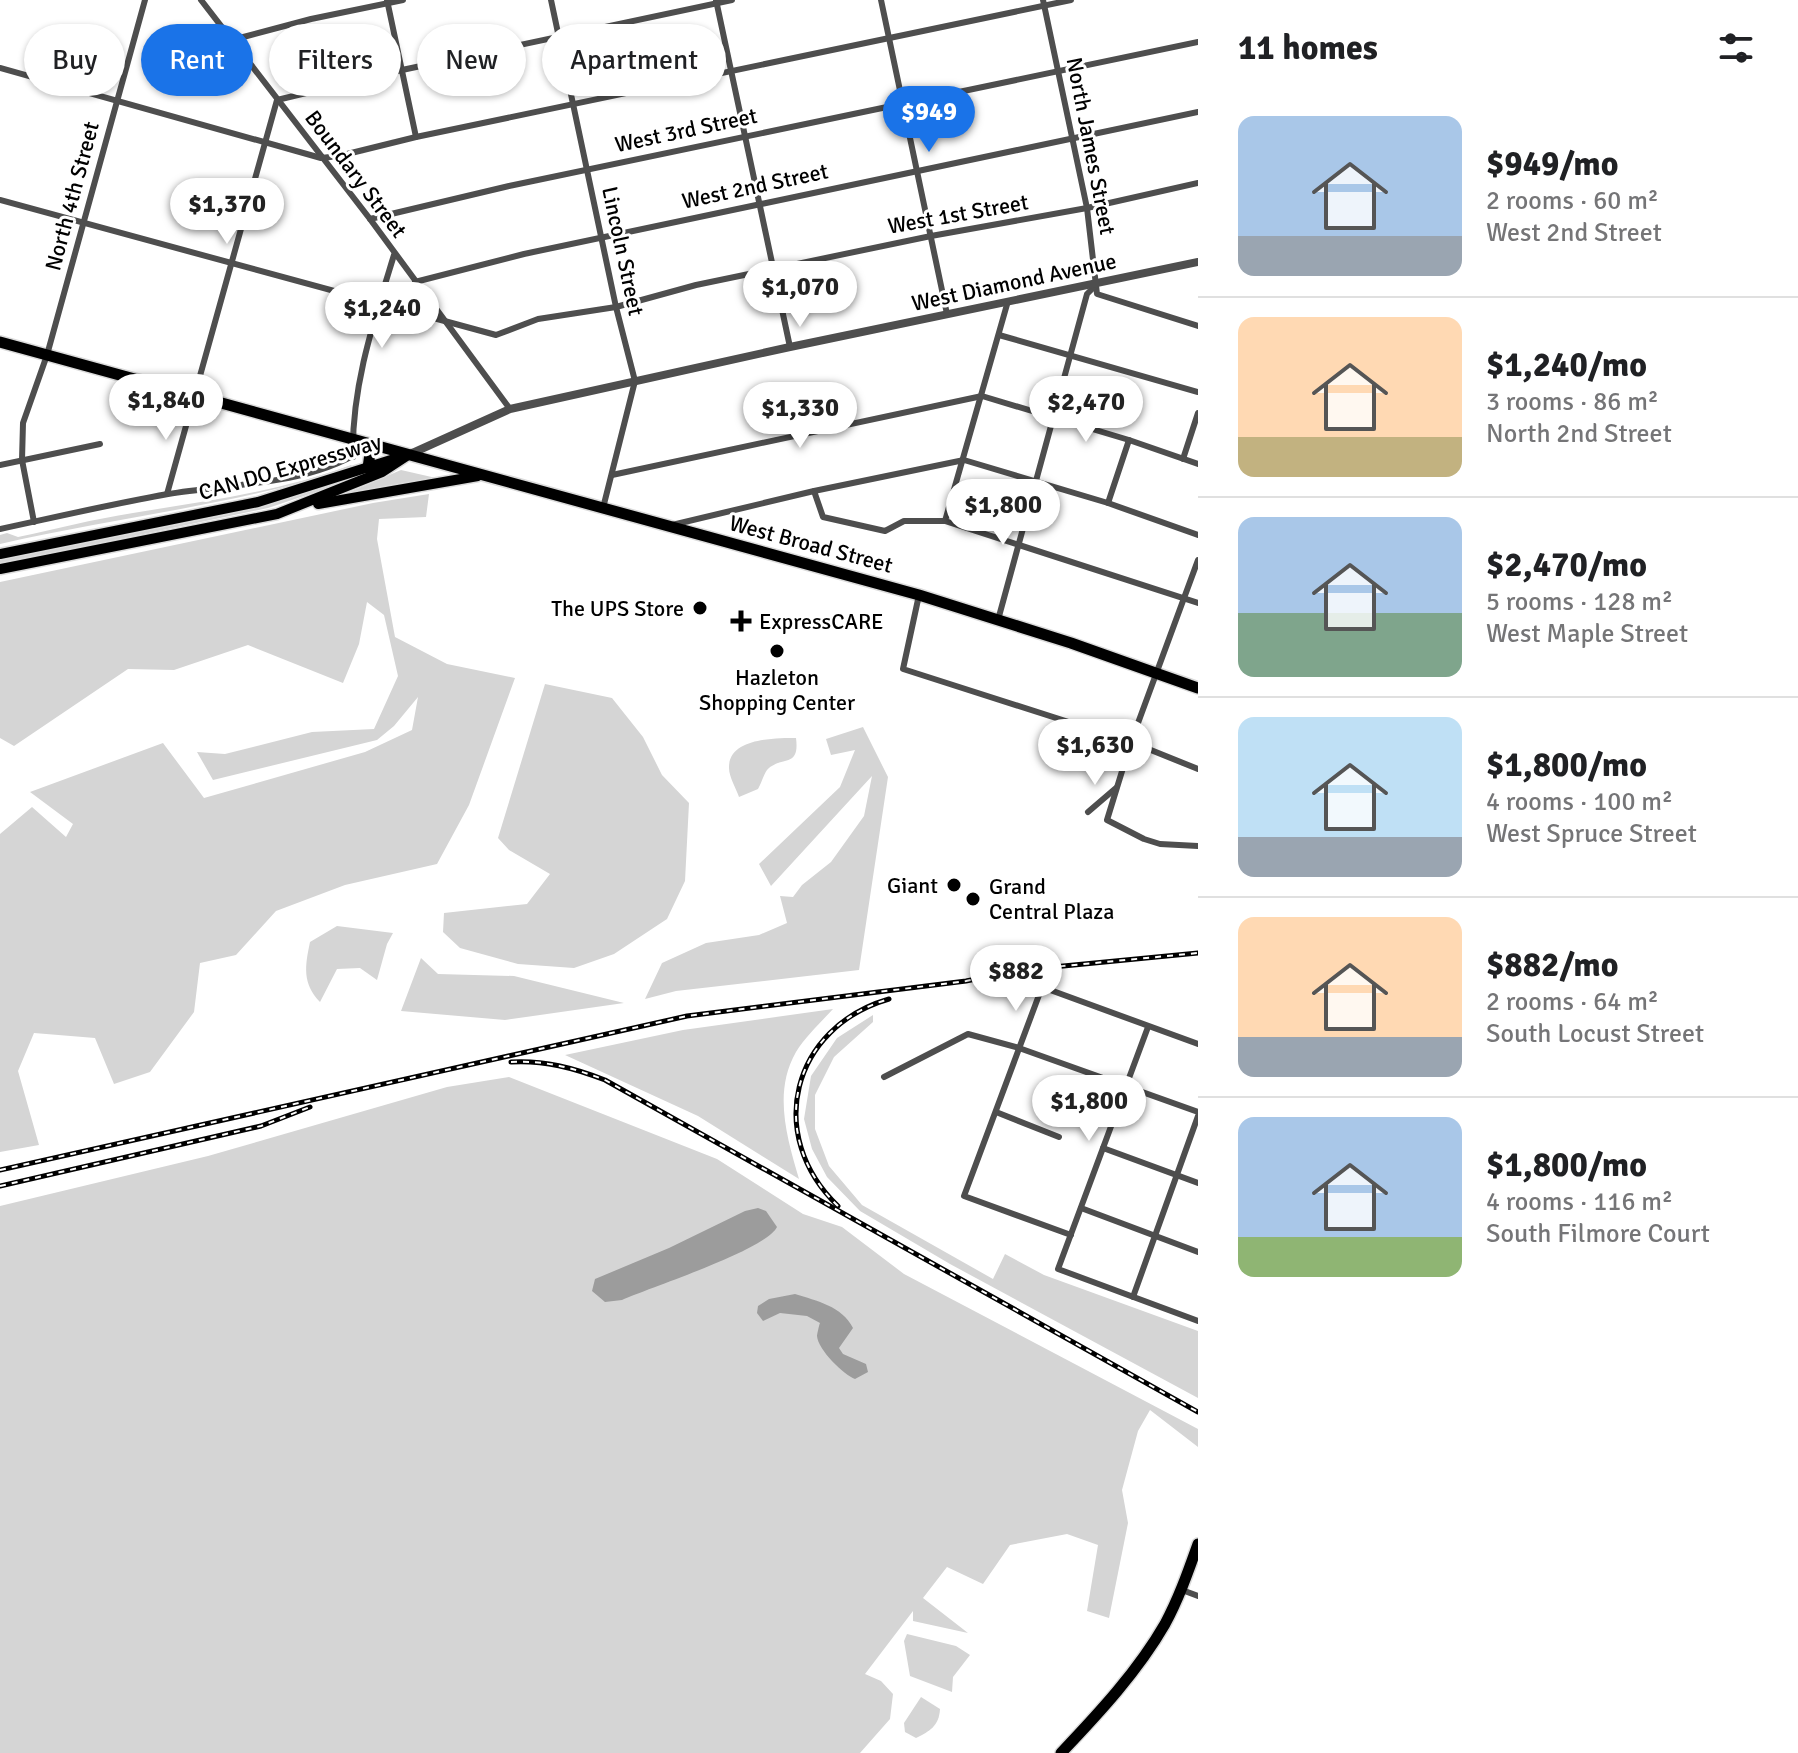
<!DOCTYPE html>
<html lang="en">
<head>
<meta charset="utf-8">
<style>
  :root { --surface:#fff; --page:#f2f2f2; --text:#202124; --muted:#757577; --line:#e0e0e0; --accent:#1a73e8 }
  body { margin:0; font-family:Signika,sans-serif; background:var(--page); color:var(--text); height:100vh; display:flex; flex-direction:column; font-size:30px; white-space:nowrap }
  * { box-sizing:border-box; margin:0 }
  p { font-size:26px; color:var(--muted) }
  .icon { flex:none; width:44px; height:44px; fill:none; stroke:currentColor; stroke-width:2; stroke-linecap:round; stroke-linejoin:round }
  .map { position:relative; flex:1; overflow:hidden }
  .side { display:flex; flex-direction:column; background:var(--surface); width:600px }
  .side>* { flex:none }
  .hud { position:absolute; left:24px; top:24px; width:760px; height:72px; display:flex; gap:16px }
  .price { position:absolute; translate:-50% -68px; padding:0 18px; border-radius:28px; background:#fff; color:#222; font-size:26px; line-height:52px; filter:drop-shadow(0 2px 4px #0008) }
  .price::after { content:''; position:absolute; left:50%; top:48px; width:24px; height:18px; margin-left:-12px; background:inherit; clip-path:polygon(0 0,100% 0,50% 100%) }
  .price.selected { background:var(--accent); color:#fff }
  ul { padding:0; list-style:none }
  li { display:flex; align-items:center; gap:24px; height:200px; padding:0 40px }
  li+li { border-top:2px solid var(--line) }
  li span { display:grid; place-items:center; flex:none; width:224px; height:160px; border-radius:16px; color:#555 }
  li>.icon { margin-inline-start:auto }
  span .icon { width:96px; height:96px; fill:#fffc; stroke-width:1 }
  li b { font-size:34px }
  h2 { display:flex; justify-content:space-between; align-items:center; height:96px; padding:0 40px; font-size:34px }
  .tag { padding:0 28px; border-radius:36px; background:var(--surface); box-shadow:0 2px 6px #0004; font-size:28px; line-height:72px }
  .tag.selected { background:var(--accent); color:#fff }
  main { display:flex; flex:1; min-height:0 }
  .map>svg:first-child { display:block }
</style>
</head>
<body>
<main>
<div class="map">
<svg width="1198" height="1753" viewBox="0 0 1198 1753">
  <rect width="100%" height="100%" fill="#fff"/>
  <!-- green -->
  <g fill="#d5d5d5">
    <path d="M351 465 353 467C238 505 118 517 0 544V535L7 533 18 537C56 529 94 519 133 513 206 501 282 491 351 465Z"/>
    <path d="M401 470 436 478 346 496 345 494Z"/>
    <path d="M352 480 268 508 0 564V560L229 514Z"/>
    <path d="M429 494 426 517 379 519 377 539 395 637 447 664 515 678 469 805 437 864 345 885 276 911 236 955 200 963 194 1012 150 1072 114 1084 95 1038 34 1033 18 1071 39 1145 0 1152V834L32 807 66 837 73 824 30 792 163 743 204 798 365 752 412 730 418 697 394 726 377 740 213 780 197 752 225 754 312 732 374 729 398 676 384 615 367 602 359 644 343 683 248 645 174 670 128 669 14 746 0 738V582L373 503Z"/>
    <path d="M545 684 612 698 643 737 662 775 689 803 685 881 667 919 614 954 574 968 518 964 460 948 443 932 444 913 527 904 550 874 509 850 498 838Z"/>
    <path d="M863 727 888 777 859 970 676 991 645 999 662 963 706 943 759 935 787 923 780 896 793 897 802 885 831 862 864 816 872 776 771 886 759 864 840 787 855 750 831 755 826 739Z"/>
    <path d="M796 738C800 769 781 755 767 770 764 774 761 784 758 789L739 797C736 788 729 777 729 768 728 738 775 738 796 738Z"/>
    <path d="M337 926 393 933 387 944 377 980 360 968 337 969 320 1002C302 983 305 966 310 942Z"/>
    <path d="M421 958 438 974 514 976 624 1003 505 1020 401 1011Z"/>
    <path d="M833 1009C821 1022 806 1036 796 1052 773 1092 787 1138 799 1179L698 1116 565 1055 683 1030Z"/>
    <path d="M873 1015V1022L834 1057 815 1095V1129L829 1166 862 1205 993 1279 1005 1254 1044 1275 1198 1331V1398L950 1264 860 1211 827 1177 812 1149 804 1119 811 1076 837 1038Z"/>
    <path d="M509 1077 717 1159 803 1214 842 1227 904 1274 1198 1429V1447L1150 1410 1138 1431 1122 1490 1128 1523 1109 1618 1087 1611 1098 1545 1067 1534 1010 1545 983 1584 947 1567 923 1598 968 1633 913 1621V1611L865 1674 881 1681 893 1694 890 1719 860 1753H0V1206L208 1156 447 1087Z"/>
    <path d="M907 1634 956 1646 970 1655 953 1677 952 1692 910 1676 904 1641Z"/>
    <path d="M921 1697 940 1709C939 1726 930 1731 916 1738L905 1732 904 1723Z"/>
  </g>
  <!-- water -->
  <g fill="#9c9c9c">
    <path d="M758 1208 766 1211 777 1227C766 1250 651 1287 622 1300L605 1302 592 1291 595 1279 669 1248 745 1211Z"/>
    <path d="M795 1294C817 1301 842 1306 853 1328L839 1348 843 1354 866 1364 868 1372 855 1379C844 1375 818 1350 817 1336 817 1335 819 1325 820 1323L807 1316 780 1313 763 1321 757 1313 758 1306 769 1299Z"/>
  </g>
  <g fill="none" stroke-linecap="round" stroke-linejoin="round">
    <!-- primary casing -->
    <g stroke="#dbdbdb" stroke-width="13">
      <g id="primary">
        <path d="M318 504 478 476"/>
        <path d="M0 554 258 502 394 459"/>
        <path d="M0 569 277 514 382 472 408 455"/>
      </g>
    </g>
    <!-- trunk casing -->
    <g stroke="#dbdbdb" stroke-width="14">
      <g id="trunk">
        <path d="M0 342 919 595 1071 643 1198 688"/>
        <path d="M368 468 371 446"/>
        <path d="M1061 1753C1099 1713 1138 1671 1165 1624 1179 1598 1188 1572 1198 1544"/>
      </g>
    </g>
    <!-- minor -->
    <g stroke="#4e4e4e" stroke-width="6">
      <path d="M201 0 370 219 510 409"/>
      <path d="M387 0 416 137"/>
      <path d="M551 0 616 307 635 381 603 508"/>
      <path d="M716 0 790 347"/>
      <path d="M881 0 947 314"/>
      <path d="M1043 0 1087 208 1097 294 1198 326"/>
      <path d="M232 40 311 19 403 0"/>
      <path d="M0 68 321 158 339 156 416 137 1071 0"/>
      <path d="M0 200 496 335 538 319 616 307 696 285 931 236 1087 208 1198 183"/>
      <path d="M370 219 509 186 1198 42"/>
      <path d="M415 282 524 254 1198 112"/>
      <path d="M999 335 1198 392"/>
      <path d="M353 457C351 388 374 320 394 255"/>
      <path d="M1183 459 1198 413"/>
      <path d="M0 465 100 444"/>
      <path d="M612 475 982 396 1129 440 1198 464"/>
      <path d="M814 491 823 517 885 531 904 521H945L1198 603"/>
      <path d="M167 494 277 100 402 70 732 0"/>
      <path d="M1108 503 1129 440"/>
      <path d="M945 521 1008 301"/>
      <path d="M34 522 22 460 23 423 47 355 145 0"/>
      <path d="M672 525 814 491 964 460 1108 503 1198 535"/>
      <path d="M0 529C56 517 112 504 168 494 234 483 312 486 369 446"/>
      <path d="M1198 560 1131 742 1107 820 1144 839 1160 844 1198 846"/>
      <path d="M919 595 903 669 1131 742 1198 769"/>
      <path d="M998 620 1087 294 1097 284"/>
      <path d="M1088 812 1116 788"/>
      <path d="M1148 1027 1058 1269 1198 1321"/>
      <path d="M884 1077 968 1034 1019 1048 1198 1112"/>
      <path d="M996 1112 1059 1137"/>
      <path d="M1103 1148 1198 1183"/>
      <path d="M1081 1208 1198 1252"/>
      <path d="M1071 1235 964 1196 1042 987 1198 1044"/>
      <path d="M1133 1297 1198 1116"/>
      <path d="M1182 1590 1198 1596"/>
    </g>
    <!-- tertiary -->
    <path stroke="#4e4e4e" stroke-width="8" d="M408 455 510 409 790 347 1198 262"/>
    <!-- primary -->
    <use href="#primary" stroke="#000" stroke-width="10"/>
    <!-- trunk -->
    <use href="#trunk" stroke="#000" stroke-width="11"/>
    <!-- rail casing -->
    <g stroke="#000" stroke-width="5">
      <g id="rail">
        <path d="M511 1062C544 1060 574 1068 605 1080L1198 1412"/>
        <path d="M0 1170 687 1016 966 981 1022 970 1198 953"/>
        <path d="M0 1186 261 1126 310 1107"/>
        <path d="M838 1206C764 1135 792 1027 889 999"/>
      </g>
    </g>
    <!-- rail -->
    <use href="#rail" stroke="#fff" stroke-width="2" stroke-dasharray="6" stroke-linecap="butt"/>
  </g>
  <!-- markers -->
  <g fill="#000" stroke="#fff" stroke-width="3">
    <circle cx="700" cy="608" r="8"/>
    <path d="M737 609h8v8h8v8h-8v8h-8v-8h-8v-8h8z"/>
    <circle cx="777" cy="651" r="8"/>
    <circle cx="954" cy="885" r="8"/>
    <circle cx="973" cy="899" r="8"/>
  </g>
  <g text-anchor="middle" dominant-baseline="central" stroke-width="6" stroke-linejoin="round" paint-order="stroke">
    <!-- street labels -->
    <g font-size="22" fill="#000" stroke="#fff">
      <text transform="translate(686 130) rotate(-12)">West 3rd Street</text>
      <text transform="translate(1091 146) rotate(79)">North James Street</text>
      <text transform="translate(356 174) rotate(53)">Boundary Street</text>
      <text transform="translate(755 186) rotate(-12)">West 2nd Street</text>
      <text transform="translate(72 196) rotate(-75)">North 4th Street</text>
      <text transform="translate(958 214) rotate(-10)">West 1st Street</text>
      <text transform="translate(623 251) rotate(78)">Lincoln Street</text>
      <text transform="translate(1014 282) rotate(-12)">West Diamond Avenue</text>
      <text transform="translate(290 467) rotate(-16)">CAN DO Expressway</text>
      <text transform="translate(811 544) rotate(15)">West Broad Street</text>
    </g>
    <!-- poi labels -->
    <g font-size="22" fill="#000" stroke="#fff" text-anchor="end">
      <text x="684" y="608">The UPS Store</text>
      <text x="759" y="621" text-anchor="start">ExpressCARE</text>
      <text x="777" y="677" text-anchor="middle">Hazleton<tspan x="777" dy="25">Shopping Center</tspan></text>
      <text x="938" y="885">Giant</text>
      <text x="989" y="886" text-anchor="start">Grand<tspan x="989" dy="25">Central Plaza</tspan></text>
    </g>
  </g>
</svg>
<b class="price selected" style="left:929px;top:154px">$949</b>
<b class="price" style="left:227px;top:246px">$1,370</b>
<b class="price" style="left:800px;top:329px">$1,070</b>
<b class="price" style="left:382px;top:350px">$1,240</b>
<b class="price" style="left:166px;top:442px">$1,840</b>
<b class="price" style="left:1086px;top:444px">$2,470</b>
<b class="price" style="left:800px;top:450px">$1,330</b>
<b class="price" style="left:1003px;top:547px">$1,800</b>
<b class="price" style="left:1095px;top:787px">$1,630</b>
<b class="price" style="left:1016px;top:1013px">$882</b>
<b class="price" style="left:1089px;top:1143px">$1,800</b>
<div class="hud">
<a class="tag">Buy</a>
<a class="tag selected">Rent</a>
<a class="tag">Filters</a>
<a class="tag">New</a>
<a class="tag">Apartment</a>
</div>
</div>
<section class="side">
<h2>11 homes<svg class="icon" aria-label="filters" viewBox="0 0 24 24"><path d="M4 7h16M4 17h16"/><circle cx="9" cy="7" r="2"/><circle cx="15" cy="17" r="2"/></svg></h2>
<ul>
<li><span style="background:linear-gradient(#a9c7e8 75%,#9aa5b1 0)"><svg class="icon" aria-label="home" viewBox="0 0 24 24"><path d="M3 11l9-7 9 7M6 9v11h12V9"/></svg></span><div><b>$949/mo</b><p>2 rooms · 60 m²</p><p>West 2nd Street</p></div></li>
<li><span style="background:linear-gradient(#ffd9b3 75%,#c2b280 0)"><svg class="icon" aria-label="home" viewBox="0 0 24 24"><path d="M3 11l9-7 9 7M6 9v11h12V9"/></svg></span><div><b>$1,240/mo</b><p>3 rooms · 86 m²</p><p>North 2nd Street</p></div></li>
<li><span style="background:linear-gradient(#a9c7e8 60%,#7fa58c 0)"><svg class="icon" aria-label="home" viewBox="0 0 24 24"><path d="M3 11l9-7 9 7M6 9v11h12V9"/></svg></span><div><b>$2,470/mo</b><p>5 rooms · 128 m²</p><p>West Maple Street</p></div></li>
<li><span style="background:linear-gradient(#bfe0f5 75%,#9aa5b1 0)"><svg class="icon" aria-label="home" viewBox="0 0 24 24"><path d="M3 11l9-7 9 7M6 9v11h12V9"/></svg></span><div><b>$1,800/mo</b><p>4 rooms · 100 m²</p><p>West Spruce Street</p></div></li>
<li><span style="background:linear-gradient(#ffd9b3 75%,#9aa5b1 0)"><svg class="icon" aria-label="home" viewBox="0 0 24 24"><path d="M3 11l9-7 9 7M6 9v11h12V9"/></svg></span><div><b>$882/mo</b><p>2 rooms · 64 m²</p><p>South Locust Street</p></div></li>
<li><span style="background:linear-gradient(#a9c7e8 75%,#8fb573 0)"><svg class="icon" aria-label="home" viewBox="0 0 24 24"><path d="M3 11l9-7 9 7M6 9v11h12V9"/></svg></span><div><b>$1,800/mo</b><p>4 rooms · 116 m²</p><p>South Filmore Court</p></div></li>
</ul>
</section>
</main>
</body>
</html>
